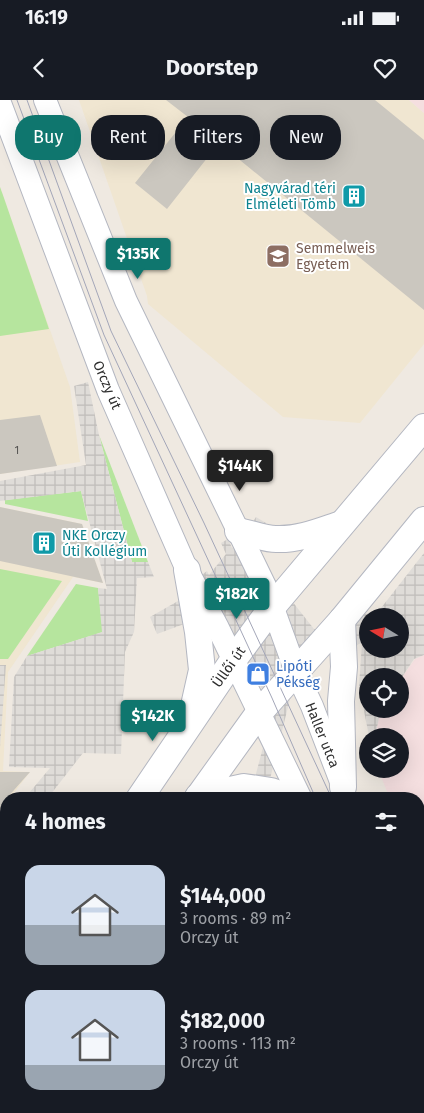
<!DOCTYPE html>
<html lang="en">
<head>
<meta charset="utf-8">
<style>
  :root { --surface:#171b24; --page:#242831; --text:#f1f3f6; --muted:#9ea1a6; --accent:#0f766e }
  body { margin:0; font-family:"Fira Sans",sans-serif; background:var(--page); color:var(--text); height:100vh; display:flex; flex-direction:column; font-size:19px; white-space:nowrap }
  * { box-sizing:border-box; margin:0 }
  p { font-size:16px; color:var(--muted) }
  .icon { flex:none; width:28px; height:28px; fill:none; stroke:currentColor; stroke-width:2; stroke-linecap:round; stroke-linejoin:round }
  .map { position:relative; flex:1; overflow:hidden }
  .side { position:absolute; left:0px; top:692px; width:425px; height:321px; display:flex; flex-direction:column; background:var(--surface); border-radius:20px 20px 0 0; box-shadow:0 5px 20px #0002 }
  .side>* { flex:none }
  .guide { position:absolute; left:15px; top:15px; width:395px; height:45px; display:flex; gap:10px }
  .needle { width:32px; rotate:280deg }
  .buttons { position:absolute; left:359px; top:508px; display:grid; gap:10px }
  .buttons a { display:grid; place-items:center; width:50px; height:50px; border-radius:50%; background:var(--surface); box-shadow:0 5px 20px #0002; font-size:25px }
  .price { position:absolute; translate:-50% -42px; padding:0 11px; border-radius:5px; background:var(--accent); color:#fff; font-size:16px; line-height:32px; filter:drop-shadow(0 1px 2px #0008) }
  .price::after { content:''; position:absolute; left:50%; top:30px; width:15px; height:11px; margin-left:-8px; background:inherit; clip-path:polygon(0 0,100% 0,50% 100%) }
  .price.current { background:#222; color:#fff }
  ul { padding:0; list-style:none }
  li { display:flex; align-items:center; gap:15px; height:125px; padding:0 25px }
  li span { display:grid; place-items:center; flex:none; width:140px; height:100px; border-radius:15px; color:#555 }
  li>.icon { margin-inline-start:auto }
  span .icon { width:60px; height:60px; fill:#fffc; stroke-width:1 }
  li b { font-size:21px }
  h2 { display:flex; justify-content:space-between; align-items:center; height:60px; padding:0 25px; font-size:21px }
  .tag { padding:0 18px; border-radius:20px; background:var(--surface); box-shadow:0 5px 20px #0002; font-size:18px; line-height:45px }
  .tag.current { background:var(--accent); color:#fff }
  .status { display:flex; justify-content:space-between; align-items:center; height:35px; padding:0 25px; background:var(--surface); direction:ltr }
  .status svg { height:14px; fill:currentColor }
  header { display:flex; justify-content:space-between; align-items:center; height:65px; padding:0 25px; background:var(--surface); font-size:22px; font-weight:700 }
  .map>svg:first-child { display:block }
</style>
</head>
<body>
<div class="status"><b>16:19</b><svg viewBox="0 0 49 12"><path d="M0 12V9h3v3zM5 12V6h3v6zM10 12V3h3v9zM15 12V0h3v12zM26 1h20v11H26zM47 4h2v5h-2z"/></svg></div>
<header><svg class="icon" aria-label="back" viewBox="0 0 24 24"><path d="M15 5l-7 7 7 7"/></svg>Doorstep<svg class="icon" aria-label="heart" viewBox="0 0 24 24"><path d="M12 20l-8-8c-3-5 5-10 8-4 3-6 11-1 8 4z"/></svg></header>
<div class="map">
<svg width="424" height="1013" viewBox="0 0 424 1013">
  <defs>
    <pattern id="plaza-grid" width="8" height="8" patternUnits="userSpaceOnUse" patternTransform="scale(1.25)"><rect width="8" height="8" fill="#dfdcd8"/><path d="M0 4h8M4 0v8" fill="none" stroke="#c0bdba"/></pattern>
  </defs>
  <rect width="100%" height="100%" fill="#efe9e1"/>
  <!-- education -->
  <g fill="#f0e6d1">
    <path d="M79 0H409L424 13V244L360 323 283 317 148 204 147 196Z"/>
    <path d="M0 87 70 287 80 362 0 374Z"/>
    <path d="M0 407 82 424 103 483 73 477 8 572 3 671 30 672 9 699H6V702L0 710Z"/>
  </g>
  <!-- medical -->
  <g fill="#f5dfe0">
    <path d="M409 0H424V13Z"/>
    <path d="M424 555V788L419 774V699H390L378 669H400V636H375L381 609H400V580L415 559Z"/>
  </g>
  <!-- green -->
  <g fill="#b6e59e">
    <path d="M0 87 4 98 49 229 0 236Z"/>
    <path d="M99 335 148 462H132Z"/>
    <path d="M81 391 88 421 5 404V400Z"/>
    <path d="M0 469 62 481 8 559H0Z"/>
    <path d="M76 484 98 488 103 532 27 556Z"/>
  </g>
  <!-- plaza -->
  <g fill="url(#plaza-grid)" fill-rule="evenodd">
    <path d="M88 282 99 335 132 462H148L154 477 137 478 134 532 125 552 121 654 83 653 47 699H24L50 668 9 667 14 577 27 556 102 532 98 488 107 489 81 391 0 401V381L86 365 74 286Z"/>
    <path d="M256 417 266 423 261 432 259 448 273 477 314 529 324 530 381 508 424 453V555L414 559 400 580V576H368V609H381L375 636H369L359 586 362 543 330 553 291 595 265 699 253 685 266 636V597L231 530 187 523 157 534 150 517 185 497 200 476 207 471 209 475 226 454 221 443 228 439 232 448 239 443ZM368 516H400V549H368Z"/>
    <path d="M0 565H6L0 648Z"/>
    <path d="M6 721V763H0V728Z"/>
  </g>
  <!-- building -->
  <g fill="#cbc7bf">
    <path d="M166 0H375L424 40V210L219 43 167 109 135 83 188 17Z"/>
    <path d="M40 315 57 366 0 374V320Z"/>
    <path d="M0 407 82 424 103 483 0 461Z"/>
    <path d="M0 672H30L6 699 0 709Z"/>
  </g>
  <g fill="none" stroke-linecap="round" stroke-linejoin="round">
    <!-- minor casing -->
    <g stroke="#b4b7c1" stroke-width="20">
      <path id="minor" d="M125 1008 127 1013"/>
    </g>
    <!-- tertiary casing -->
    <g stroke="#b4b7c1" stroke-width="24">
      <g id="tertiary">
        <path d="M45 0 126 201 265 486 296 572 312 606 340 679"/>
        <path d="M0 3 108 290 187 470 218 528 301 699"/>
        <path d="M419 885 424 899"/>
        <path d="M419 987 424 1001"/>
      </g>
    </g>
    <!-- secondary casing -->
    <g stroke="#b4b7c1" stroke-width="28">
      <g id="secondary">
        <path d="M238 431C250 433 264 439 276 439 299 440 320 431 341 424"/>
        <path d="M187 470 198 532 202 570 193 610"/>
        <path d="M342 520 344 567 341 601 343 687"/>
        <path d="M198 697 244 687 271 691 294 699"/>
        <path d="M139 699 234 559 273 506 424 327"/>
        <path d="M197 699 258 614 342 520 424 420"/>
        <path d="M0 924 6 913"/>
        <path d="M0 957 6 950"/>
      </g>
    </g>
    <!-- minor -->
    <use href="#minor" stroke="#fff" stroke-width="19"/>
    <!-- tertiary -->
    <use href="#tertiary" stroke="#fff" stroke-width="22"/>
    <!-- secondary -->
    <use href="#secondary" stroke="#fff" stroke-width="26"/>
    <!-- tram -->
    <g stroke="#a3a6b8" stroke-width="1">
      <path d="M17 0 104 235 272 598 316 699"/>
      <path d="M27 0 111 231 204 423 332 699"/>
      <path d="M419 921 424 935"/>
      <path d="M419 956 424 969"/>
    </g>
  </g>
  <!-- icons -->
  <defs>
    <g id="building-square" transform="scale(1.25)"><rect x="-9" y="-9" width="18" height="18" rx="4" fill="#0f9aa8" stroke="#fff"/><path d="M-4-6H4V6H1V3H-1V6H-4ZM-2.5-4.3h1.7v1.8h-1.7ZM.8-4.3h1.7v1.8H.8ZM-2.5-1h1.7V.8h-1.7ZM.8-1h1.7V.8H.8Z" fill="#fff"/></g>
    <g id="university-square" transform="scale(1.25)"><rect x="-9" y="-9" width="18" height="18" rx="4" fill="#8d6e63" stroke="#fff"/><path d="M0-5L7-2L0 1L-7-2ZM-4 1L0 2.5L4 1V4Q0 6-4 4Z" fill="#fff"/></g>
    <g id="shop-square" transform="scale(1.25)"><rect x="-9" y="-9" width="18" height="18" rx="4" fill="#3f7fe0" stroke="#fff"/><path d="M-5-2.5h2.3a2.7 3.5 0 0 1 5.4 0H5L5.5 6h-11ZM-1.5-2.5h3a1.5 2.3 0 0 0-3 0Z" fill="#fff"/></g>
  </defs>
  <g fill-rule="evenodd">
    <use href="#building-square" x="354" y="96"/>
    <use href="#university-square" x="278" y="156"/>
    <use href="#building-square" x="44" y="443"/>
    <use href="#shop-square" x="258" y="574"/>
  </g>
  <g text-anchor="middle" dominant-baseline="central" stroke-width="4" stroke-linejoin="round" paint-order="stroke">
    <!-- number labels -->
    <g font-size="11" fill="#555452">
      <text x="17" y="350">1</text>
    </g>
    <!-- culture labels -->
    <g font-size="14" fill="#0d838f" stroke="#fff" text-anchor="end">
      <text x="336" y="88">Nagyvárad téri<tspan x="336" dy="16">Elméleti Tömb</tspan></text>
      <text x="62" y="435" text-anchor="start">NKE Orczy<tspan x="62" dy="16">Úti Kollégium</tspan></text>
    </g>
    <!-- education labels -->
    <g font-size="14" fill="#785e54" stroke="#fff" text-anchor="start">
      <text x="296" y="148">Semmelweis<tspan x="296" dy="16">Egyetem</tspan></text>
    </g>
    <!-- street labels -->
    <g font-size="14" fill="#2e2e2e" stroke="#fff">
      <text transform="translate(107 285) rotate(67)">Orczy út</text>
      <text transform="translate(229 567) rotate(-55)">Üllői út</text>
      <text transform="translate(322 635) rotate(68)">Haller utca</text>
    </g>
    <!-- shop labels -->
    <g font-size="14" fill="#366cbe" stroke="#fff" text-anchor="start">
      <text x="276" y="566">Lipóti<tspan x="276" dy="16">Pékség</tspan></text>
    </g>
  </g>
</svg>
<div class="buttons">
<a><svg class="needle" viewBox="-14 -14 28 28"><path d="M0-13l5 13h-10z" fill="#e53935"/><path d="M0 13l5-13h-10z" fill="#9ea1a6"/></svg></a>
<a><svg class="icon" aria-label="locate" viewBox="0 0 24 24"><circle cx="12" cy="12" r="6"/><path d="M12 2v4M12 18v4M2 12h4M18 12h4"/></svg></a>
<a><svg class="icon" aria-label="layers" viewBox="0 0 24 24"><path d="M12 4l9 5-9 5-9-5zM3 14l9 5 9-5"/></svg></a>
</div>
<b class="price" style="left:138px;top:180px">$135K</b>
<b class="price current" style="left:240px;top:392px">$144K</b>
<b class="price" style="left:237px;top:520px">$182K</b>
<b class="price" style="left:153px;top:642px">$142K</b>
<div class="guide">
<a class="tag current">Buy</a>
<a class="tag">Rent</a>
<a class="tag">Filters</a>
<a class="tag">New</a>
</div>
<section class="side">
<h2>4 homes<svg class="icon" aria-label="filters" viewBox="0 0 24 24"><path d="M4 7h16M4 17h16"/><circle cx="9" cy="7" r="2"/><circle cx="15" cy="17" r="2"/></svg></h2>
<ul>
<li><span style="background:linear-gradient(#c9d6e8 60%,#9aa5b1 0)"><svg class="icon" aria-label="home" viewBox="0 0 24 24"><path d="M3 11l9-7 9 7M6 9v11h12V9"/></svg></span><div><b>$144,000</b><p>3 rooms · 89 m²</p><p>Orczy út</p></div></li>
<li><span style="background:linear-gradient(#c9d6e8 75%,#9aa5b1 0)"><svg class="icon" aria-label="home" viewBox="0 0 24 24"><path d="M3 11l9-7 9 7M6 9v11h12V9"/></svg></span><div><b>$182,000</b><p>3 rooms · 113 m²</p><p>Orczy út</p></div></li>
</ul>
</section>
</div>
</body>
</html>
